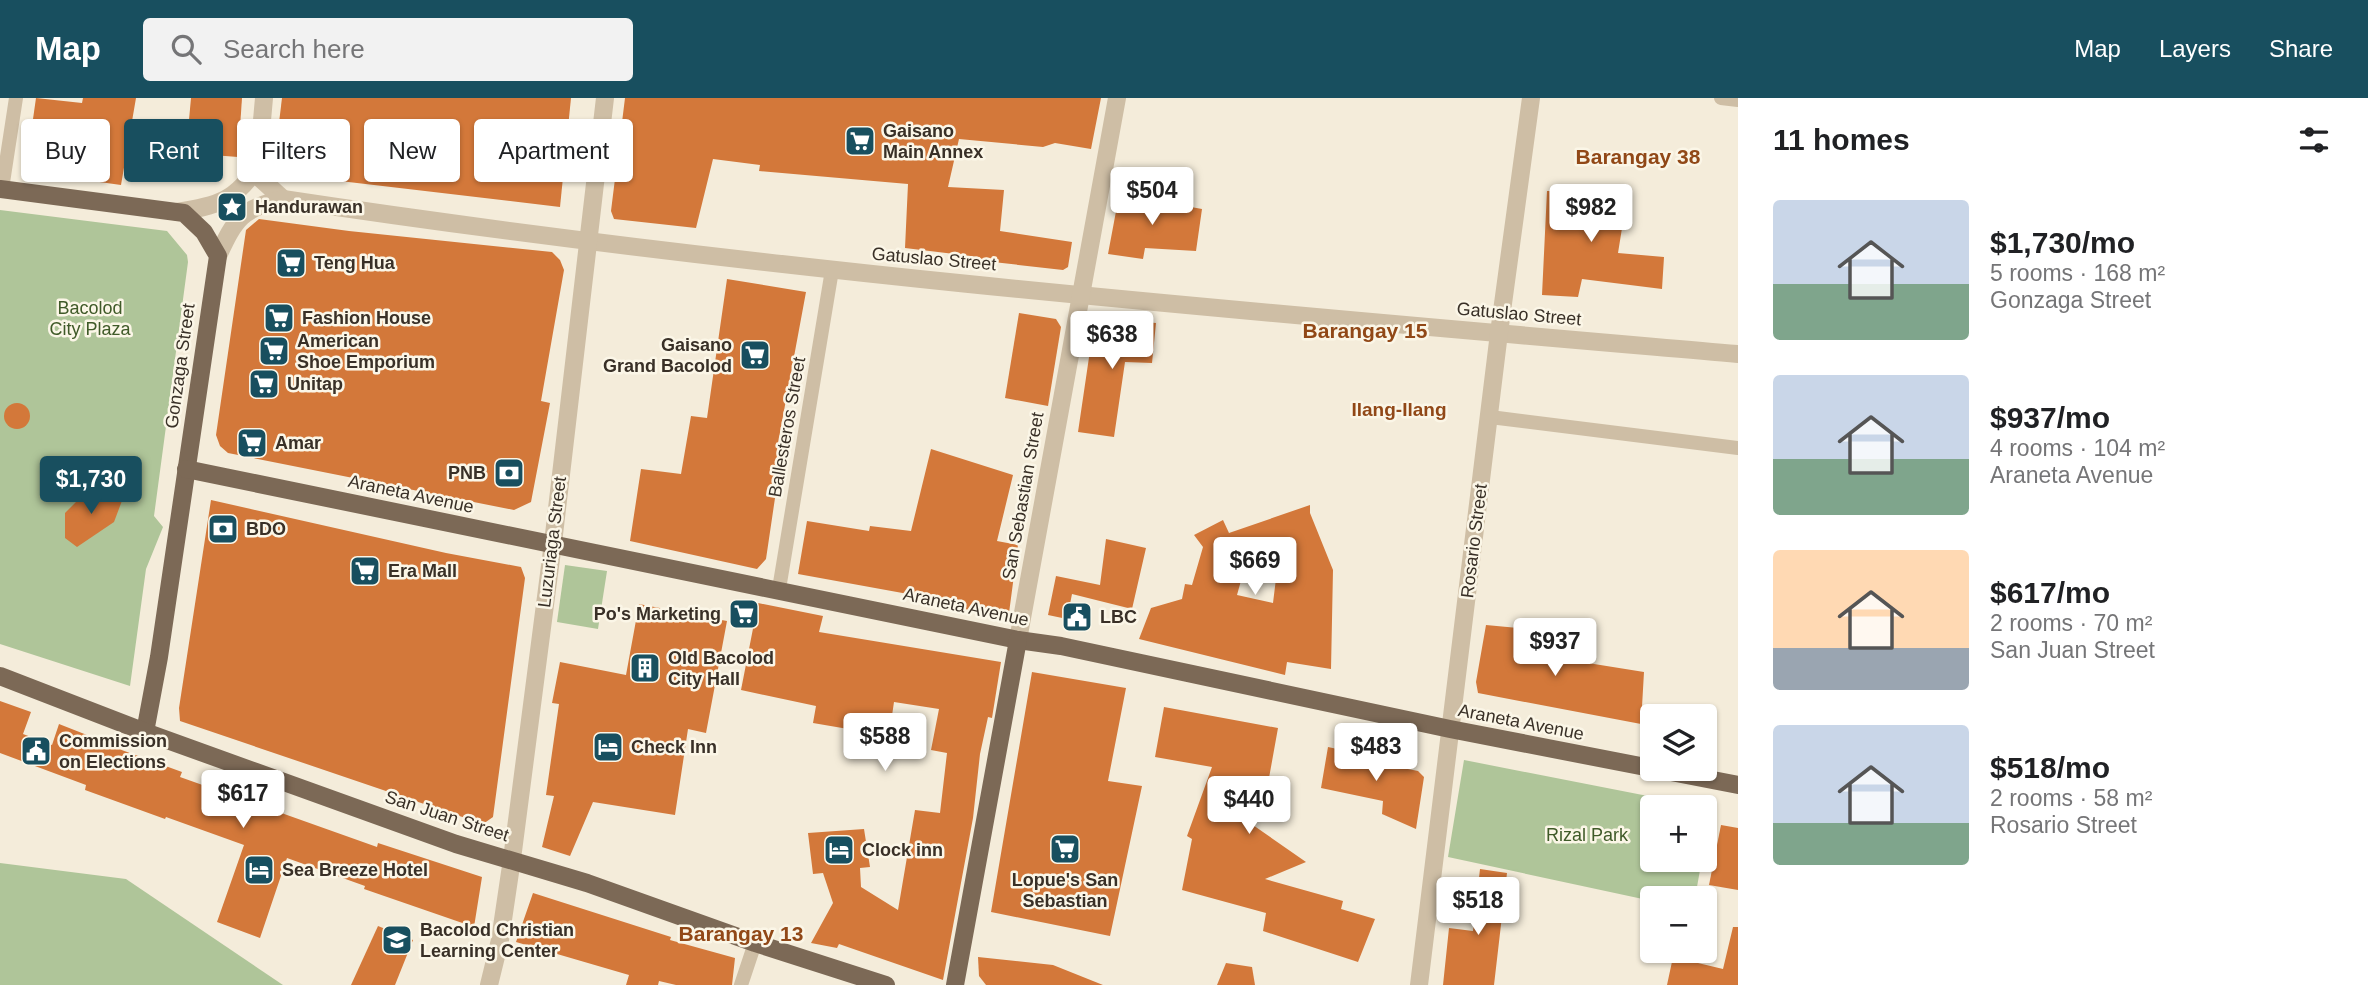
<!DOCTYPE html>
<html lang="en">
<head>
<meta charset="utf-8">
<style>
  :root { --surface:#fff; --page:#f2f2f2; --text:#202124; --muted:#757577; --accent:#184f5f }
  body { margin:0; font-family:Helvetica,sans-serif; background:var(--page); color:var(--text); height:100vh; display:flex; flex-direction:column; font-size:26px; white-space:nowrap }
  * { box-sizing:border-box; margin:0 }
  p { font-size:23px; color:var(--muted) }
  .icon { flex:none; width:38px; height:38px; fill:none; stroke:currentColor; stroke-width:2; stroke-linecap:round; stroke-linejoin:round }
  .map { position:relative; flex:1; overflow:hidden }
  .sheet { display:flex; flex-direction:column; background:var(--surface); width:630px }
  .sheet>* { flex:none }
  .banner { position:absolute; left:21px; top:21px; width:665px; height:63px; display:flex; gap:14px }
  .controls { position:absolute; left:1640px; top:606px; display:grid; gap:14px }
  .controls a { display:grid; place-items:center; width:77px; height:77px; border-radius:7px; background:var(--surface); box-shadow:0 2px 5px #0004; font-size:35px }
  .price { position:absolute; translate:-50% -60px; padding:0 16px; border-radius:7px; background:#fff; color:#222; font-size:23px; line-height:46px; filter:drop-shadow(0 2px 4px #0008) }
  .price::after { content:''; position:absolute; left:50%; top:42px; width:21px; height:16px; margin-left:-10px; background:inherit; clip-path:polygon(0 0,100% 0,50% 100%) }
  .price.current { background:var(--accent); color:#fff }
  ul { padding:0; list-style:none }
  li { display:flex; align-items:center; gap:21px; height:175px; padding:0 35px }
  li span { display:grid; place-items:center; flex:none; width:196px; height:140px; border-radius:7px; color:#555 }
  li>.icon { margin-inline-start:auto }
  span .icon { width:84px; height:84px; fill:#fffc; stroke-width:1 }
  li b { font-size:30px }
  h2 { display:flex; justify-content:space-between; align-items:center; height:84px; padding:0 35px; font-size:30px }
  .chip { padding:0 24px; border-radius:7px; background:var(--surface); box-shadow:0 2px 5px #0004; font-size:24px; line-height:63px }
  .chip.current { background:var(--accent); color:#fff }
  header { display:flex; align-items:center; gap:42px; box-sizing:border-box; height:98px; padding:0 35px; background:var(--accent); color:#fff }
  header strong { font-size:33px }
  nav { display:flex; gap:38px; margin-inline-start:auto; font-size:24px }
  .search { width:490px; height:63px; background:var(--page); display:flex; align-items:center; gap:18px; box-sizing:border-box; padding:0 24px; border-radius:7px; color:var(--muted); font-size:26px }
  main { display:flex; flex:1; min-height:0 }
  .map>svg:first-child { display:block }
</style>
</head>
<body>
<header>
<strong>Map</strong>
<div class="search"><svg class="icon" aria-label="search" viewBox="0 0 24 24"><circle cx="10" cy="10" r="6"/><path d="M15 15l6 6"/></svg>Search here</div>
<nav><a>Map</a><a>Layers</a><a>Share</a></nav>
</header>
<main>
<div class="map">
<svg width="1738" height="887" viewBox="0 0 1738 887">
  <rect width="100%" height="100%" fill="#f4ecda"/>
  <!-- green -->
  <g fill="#afc599">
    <path d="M0 112 167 133 187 157 188 164 154 418 163 429 146 471 130 588 0 546Z"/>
    <path d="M565 467 607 473 598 531 557 524Z"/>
    <path d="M1464 662 1704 709H1652V761H1702L1695 800H1652V803L1448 759Z"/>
    <path d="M0 765 126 781 283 887H0Z"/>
  </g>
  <!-- building -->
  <g fill="#d3783a" fill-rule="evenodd">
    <path d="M36 0 82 5 83 0H136L121 87 71 80 72 70 56 69 44 62 37 52 31 35Z"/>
    <path d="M191 0H242L238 59 186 55Z"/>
    <path d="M282 0H571L560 109 289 77 277 70 275 58Z"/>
    <path d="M625 0H1101L1091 51 1055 45 1043 49 959 41 948 89 1004 92 1000 133 1072 144 1068 169 1063 172 984 163 979 159 905 150 908 86 759 73 760 67 713 61 696 130 614 121 611 113Z"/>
    <path d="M1120 92 1152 97 1151 106 1177 111 1180 107 1202 111 1196 153 1145 150 1143 161 1108 156Z"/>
    <path d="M1547 93H1628L1618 155 1664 159 1662 191 1582 181 1578 199 1542 197Z"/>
    <path d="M259 121 349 133 552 154 560 162 564 172 541 303 550 305 531 404 514 412 228 355 220 348 216 337 246 132Z"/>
    <path d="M727 181 806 194 778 345 783 346 766 461 757 471 630 443 641 371 681 376 691 318 707 320Z"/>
    <path d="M1019 215 1056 221 1061 229 1048 308 1005 300Z"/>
    <path d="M1108 221 1156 225 1152 265 1125 264 1114 339 1078 334 1092 239 1096 229 1101 223Z"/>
    <circle cx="17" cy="318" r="13"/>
    <path d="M931 351 1013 377 997 443 1018 447 1009 515 1003 518 973 513 930 502V500L798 476 807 423 869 433 870 428 911 433Z"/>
    <path d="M101 393 123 400 114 424 77 449 65 440V415L80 400Z"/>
    <path d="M211 402 446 455 521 469 525 480 493 719 483 726 180 623 179 610Z"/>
    <path d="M1310 407V415L1333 472 1331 571 1287 564 1285 577 1139 541 1151 510 1182 501 1185 486 1192 487 1203 449 1194 437 1223 422 1229 435ZM1280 448 1273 505 1237 497 1247 461Z"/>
    <path d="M1106 441 1146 450 1132 511 1072 496 1067 521 1048 517 1056 478 1100 487Z"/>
    <path d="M758 505 823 518 819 534 1001 564 992 620 988 619 980 656 973 720 943 882 839 846 837 850 811 845 833 805 823 775 813 776 808 735 864 731 870 769 860 770 861 789 898 812 915 712 940 715 947 655 931 652 939 611 894 604 889 638 813 625 816 608 741 592Z"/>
    <path d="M639 506 727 523 706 635 688 631 675 717 593 704 570 758 542 749 554 698 546 697 559 606 552 605 560 564 626 577Z"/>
    <path d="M1486 527 1538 532V557L1644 574 1641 626 1478 595 1476 584Z"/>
    <path d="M1032 574 1126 590 1108 683 1142 688 1110 838 991 814Z"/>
    <path d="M0 603 31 614 23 636 52 647 59 626 87 637 86 639 182 674 180 679 377 749 378 745 482 779 474 829 364 791 365 788 287 760 260 840 217 824 244 747 166 719 165 721 85 692 86 687 0 655Z"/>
    <path d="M1164 609 1278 630 1269 680 1258 678 1250 725 1306 764 1265 781 1343 803 1341 811 1375 821 1358 864 1263 833 1266 815 1182 792 1192 741 1187 738 1212 669 1155 659Z"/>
    <path d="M1328 649 1379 660 1378 665 1418 673 1424 679 1416 731 1382 716 1383 703 1321 690Z"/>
    <path d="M1721 727 1738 730V792L1709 787Z"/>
    <path d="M1480 771 1507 775 1494 887H1443L1449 830 1473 833Z"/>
    <path d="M533 795 671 839 670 842 735 860 732 887H676L659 883 658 887H626L629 877 516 844Z"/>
    <path d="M378 828 413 842 395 887H351Z"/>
    <path d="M1733 829H1738V887H1667L1673 859 1723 871Z"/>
    <path d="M978 859 1053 867 1103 887H986L979 878Z"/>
    <path d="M1226 865 1252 869 1255 887H1217Z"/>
  </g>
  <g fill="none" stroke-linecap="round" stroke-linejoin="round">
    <!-- minor -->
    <g stroke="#cebea5" stroke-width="14">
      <path d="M1721 0 1738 2"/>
      <path d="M2 91 16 0"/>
      <path d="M1490 319 1738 350"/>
      <path d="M779 491 832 172"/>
      <path d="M741 887 755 845"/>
    </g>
    <!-- tertiary -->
    <g stroke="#cebea5" stroke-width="18">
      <path d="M264 0 258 67 261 81 283 101"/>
      <path d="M177 114C216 108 237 103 258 67"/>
      <path d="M218 158C235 121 242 110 283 101 765 174 1252 214 1738 256"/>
      <path d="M1018 542 1117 0"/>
      <path d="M489 887 500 842 512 761 553 445 605 0"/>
      <path d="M1419 887 1499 235 1531 0"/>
    </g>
    <!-- primary -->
    <g stroke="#7c6956" stroke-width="18">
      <path d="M0 91 184 115 204 134 218 158 159 559 145 634"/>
      <path d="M186 371 1018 542 1061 548 1450 631 1738 687"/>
      <path d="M0 578 145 634 456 746 587 785 755 845 886 887"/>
      <path d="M955 887 1018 542"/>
    </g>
  </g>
  <!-- icons -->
  <defs>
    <g id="supermarket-square" transform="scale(1.575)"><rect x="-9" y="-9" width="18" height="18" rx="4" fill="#184f5f" stroke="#fbf6e7"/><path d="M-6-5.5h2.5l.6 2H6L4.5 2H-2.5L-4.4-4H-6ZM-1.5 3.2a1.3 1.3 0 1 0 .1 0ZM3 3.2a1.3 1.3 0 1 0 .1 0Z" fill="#fff"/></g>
    <g id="sight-square" transform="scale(1.575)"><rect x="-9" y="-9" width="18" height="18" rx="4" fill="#184f5f" stroke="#fbf6e7"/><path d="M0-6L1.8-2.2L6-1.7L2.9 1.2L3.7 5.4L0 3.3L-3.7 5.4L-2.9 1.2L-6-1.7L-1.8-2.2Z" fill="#fff"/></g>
    <g id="bank-square" transform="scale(1.575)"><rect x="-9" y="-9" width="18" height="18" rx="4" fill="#184f5f" stroke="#fbf6e7"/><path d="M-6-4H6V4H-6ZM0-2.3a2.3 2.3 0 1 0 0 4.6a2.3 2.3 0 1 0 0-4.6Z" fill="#fff"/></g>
    <g id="civic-square" transform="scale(1.575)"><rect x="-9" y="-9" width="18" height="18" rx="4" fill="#184f5f" stroke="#fbf6e7"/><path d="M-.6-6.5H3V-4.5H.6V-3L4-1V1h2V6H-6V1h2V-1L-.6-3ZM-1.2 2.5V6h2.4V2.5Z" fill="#fff"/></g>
    <g id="building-square" transform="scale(1.575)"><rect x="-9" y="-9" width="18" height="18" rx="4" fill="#184f5f" stroke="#fbf6e7"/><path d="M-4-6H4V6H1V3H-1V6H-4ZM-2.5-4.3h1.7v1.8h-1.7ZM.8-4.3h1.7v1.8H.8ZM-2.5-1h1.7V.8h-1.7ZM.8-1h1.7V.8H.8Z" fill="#fff"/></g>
    <g id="hotel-square" transform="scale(1.575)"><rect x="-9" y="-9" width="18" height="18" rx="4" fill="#184f5f" stroke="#fbf6e7"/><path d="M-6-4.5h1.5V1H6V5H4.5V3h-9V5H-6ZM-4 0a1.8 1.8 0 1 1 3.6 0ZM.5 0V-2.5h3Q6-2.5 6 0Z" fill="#fff"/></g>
    <g id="school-square" transform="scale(1.575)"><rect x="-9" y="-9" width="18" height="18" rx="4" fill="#184f5f" stroke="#fbf6e7"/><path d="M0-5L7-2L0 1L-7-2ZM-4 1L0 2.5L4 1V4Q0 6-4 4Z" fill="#fff"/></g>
  </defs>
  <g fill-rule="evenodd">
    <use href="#supermarket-square" x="860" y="43"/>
    <use href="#sight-square" x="232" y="109"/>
    <use href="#supermarket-square" x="291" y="165"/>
    <use href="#supermarket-square" x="279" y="220"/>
    <use href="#supermarket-square" x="274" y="253"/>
    <use href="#supermarket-square" x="755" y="257"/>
    <use href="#supermarket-square" x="264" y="286"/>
    <use href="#supermarket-square" x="252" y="345"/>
    <use href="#bank-square" x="509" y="375"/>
    <use href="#bank-square" x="223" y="431"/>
    <use href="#supermarket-square" x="365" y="473"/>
    <use href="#supermarket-square" x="744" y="516"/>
    <use href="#civic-square" x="1077" y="519"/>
    <use href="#building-square" x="645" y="570"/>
    <use href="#hotel-square" x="608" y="649"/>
    <use href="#civic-square" x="36" y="653"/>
    <use href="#supermarket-square" x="1065" y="751"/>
    <use href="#hotel-square" x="839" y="752"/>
    <use href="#hotel-square" x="259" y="772"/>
    <use href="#school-square" x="397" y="842"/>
  </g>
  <g text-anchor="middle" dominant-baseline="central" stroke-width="5" stroke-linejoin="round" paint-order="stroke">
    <!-- poi labels -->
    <g font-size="18" font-weight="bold" fill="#393027" stroke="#fbf6e7" text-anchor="start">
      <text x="883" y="33">Gaisano<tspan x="883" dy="21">Main Annex</tspan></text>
      <text x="255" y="109">Handurawan</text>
      <text x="314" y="165">Teng Hua</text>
      <text x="302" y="220">Fashion House</text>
      <text x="297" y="243">American<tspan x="297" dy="21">Shoe Emporium</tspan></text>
      <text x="732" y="247" text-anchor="end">Gaisano<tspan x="732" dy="21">Grand Bacolod</tspan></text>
      <text x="287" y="286">Unitap</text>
      <text x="275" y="345">Amar</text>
      <text x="486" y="375" text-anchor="end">PNB</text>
      <text x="246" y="431">BDO</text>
      <text x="388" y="473">Era Mall</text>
      <text x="721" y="516" text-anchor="end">Po's Marketing</text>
      <text x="1100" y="519">LBC</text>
      <text x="668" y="560">Old Bacolod<tspan x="668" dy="21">City Hall</tspan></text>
      <text x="59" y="643">Commission<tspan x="59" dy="21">on Elections</tspan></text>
      <text x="631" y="649">Check Inn</text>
      <text x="862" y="752">Clock inn</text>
      <text x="282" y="772">Sea Breeze Hotel</text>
      <text x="1065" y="782" text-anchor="middle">Lopue's San<tspan x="1065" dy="21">Sebastian</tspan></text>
      <text x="420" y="832">Bacolod Christian<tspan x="420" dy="21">Learning Center</tspan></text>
    </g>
    <!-- street labels -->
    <g font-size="18" fill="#393027" stroke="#fbf6e7">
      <text transform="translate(934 161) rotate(5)">Gatuslao Street</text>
      <text transform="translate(1519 216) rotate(5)">Gatuslao Street</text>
      <text transform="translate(180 268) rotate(-82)">Gonzaga Street</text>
      <text transform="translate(787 329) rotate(-80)">Ballesteros Street</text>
      <text transform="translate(411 396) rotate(12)">Araneta Avenue</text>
      <text transform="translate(1023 398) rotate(-80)">San Sebastian Street</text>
      <text transform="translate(1474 443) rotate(-83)">Rosario Street</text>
      <text transform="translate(552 444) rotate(-83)">Luzuriaga Street</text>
      <text transform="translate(966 509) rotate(12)">Araneta Avenue</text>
      <text transform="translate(1521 624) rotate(11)">Araneta Avenue</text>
      <text transform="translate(447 718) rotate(18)">San Juan Street</text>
    </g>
    <!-- park labels -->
    <g font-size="18" fill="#3f5a28" stroke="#fbf6e7">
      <text x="90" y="210">Bacolod<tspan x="90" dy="21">City Plaza</tspan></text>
      <text x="1587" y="737">Rizal Park</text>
    </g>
    <!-- neighbourhood labels -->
    <g font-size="19" font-weight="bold" fill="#914817" stroke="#fbf6e7">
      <text x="1399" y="311">Ilang-Ilang</text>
    </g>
    <!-- quarter labels -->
    <g font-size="21" font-weight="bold" fill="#914817" stroke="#fbf6e7">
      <text x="1638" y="58">Barangay 38</text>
      <text x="1365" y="232">Barangay 15</text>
      <text x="741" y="835">Barangay 13</text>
    </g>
  </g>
</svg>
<div class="controls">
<a><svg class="icon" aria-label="layers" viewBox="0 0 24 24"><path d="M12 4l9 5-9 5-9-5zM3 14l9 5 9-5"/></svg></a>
<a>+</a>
<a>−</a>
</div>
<b class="price" style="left:1152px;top:129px">$504</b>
<b class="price" style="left:1591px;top:146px">$982</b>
<b class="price" style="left:1112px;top:273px">$638</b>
<b class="price current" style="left:91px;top:418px">$1,730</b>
<b class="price" style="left:1255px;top:499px">$669</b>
<b class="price" style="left:1555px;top:580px">$937</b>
<b class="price" style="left:885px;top:675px">$588</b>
<b class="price" style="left:1376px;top:685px">$483</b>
<b class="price" style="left:243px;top:732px">$617</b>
<b class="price" style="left:1249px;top:738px">$440</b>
<b class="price" style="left:1478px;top:839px">$518</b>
<div class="banner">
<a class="chip">Buy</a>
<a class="chip current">Rent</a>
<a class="chip">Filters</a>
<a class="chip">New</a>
<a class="chip">Apartment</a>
</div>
</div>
<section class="sheet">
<h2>11 homes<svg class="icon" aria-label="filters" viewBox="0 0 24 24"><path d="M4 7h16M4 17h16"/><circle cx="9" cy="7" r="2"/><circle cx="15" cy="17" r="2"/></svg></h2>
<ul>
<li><span style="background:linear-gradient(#c9d6e8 60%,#7fa58c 0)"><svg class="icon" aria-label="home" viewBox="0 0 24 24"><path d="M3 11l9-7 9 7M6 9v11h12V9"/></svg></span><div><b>$1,730/mo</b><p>5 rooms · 168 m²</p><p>Gonzaga Street</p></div></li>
<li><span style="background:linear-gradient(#c9d6e8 60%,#7fa58c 0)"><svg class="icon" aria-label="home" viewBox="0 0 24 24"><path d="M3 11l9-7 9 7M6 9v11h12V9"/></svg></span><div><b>$937/mo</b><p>4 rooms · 104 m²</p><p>Araneta Avenue</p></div></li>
<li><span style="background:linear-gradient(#ffd9b3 70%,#9aa5b1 0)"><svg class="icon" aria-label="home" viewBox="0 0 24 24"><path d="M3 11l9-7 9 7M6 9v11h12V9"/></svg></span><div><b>$617/mo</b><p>2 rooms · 70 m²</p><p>San Juan Street</p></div></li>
<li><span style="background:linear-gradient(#c9d6e8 70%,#7fa58c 0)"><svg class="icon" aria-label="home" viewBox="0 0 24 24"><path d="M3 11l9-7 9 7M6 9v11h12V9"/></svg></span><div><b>$518/mo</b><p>2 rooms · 58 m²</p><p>Rosario Street</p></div></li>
</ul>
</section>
</main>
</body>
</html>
